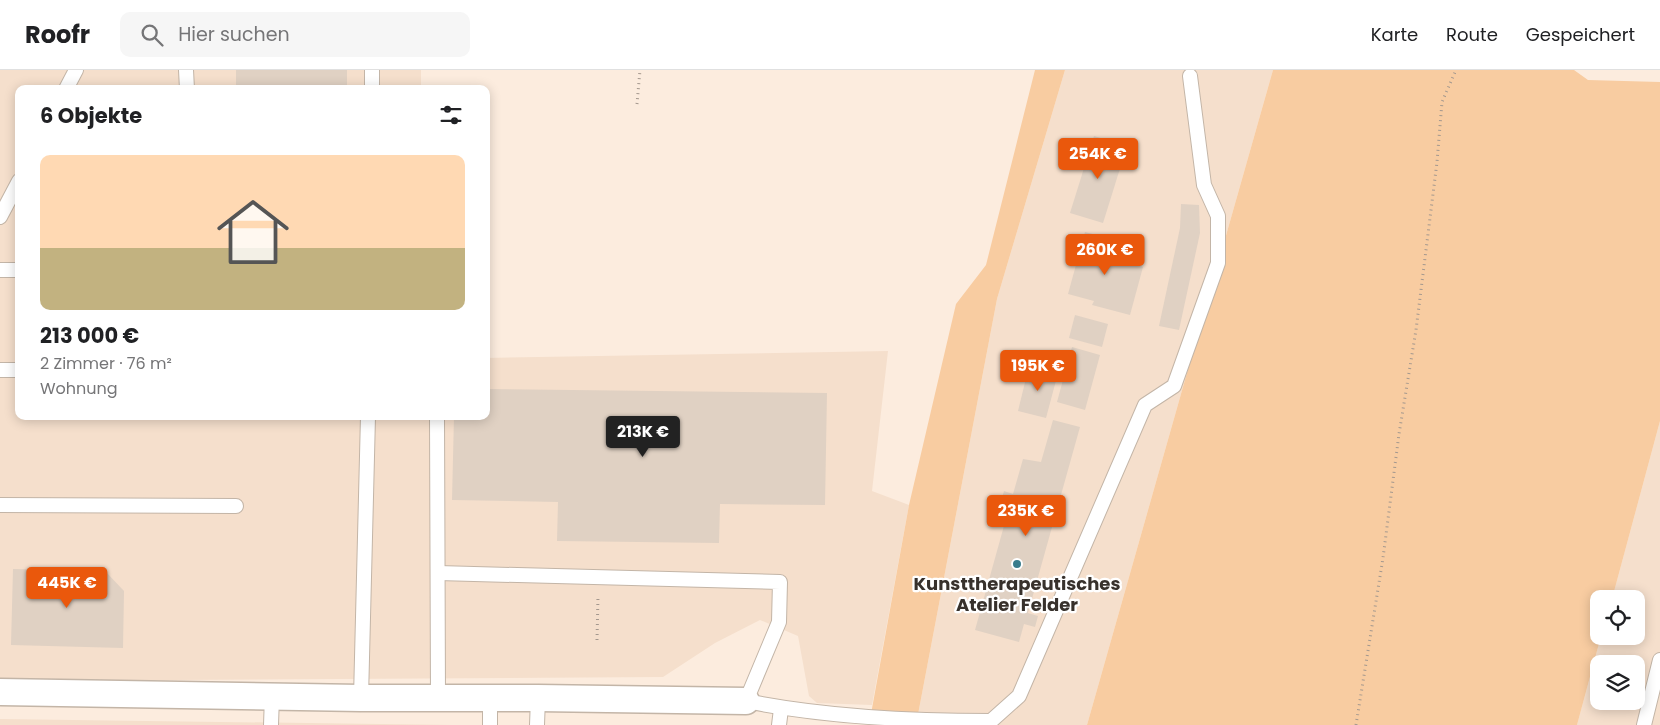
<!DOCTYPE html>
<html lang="de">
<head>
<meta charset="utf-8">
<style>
  :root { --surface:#fff; --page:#f6f6f6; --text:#202124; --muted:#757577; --line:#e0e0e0; --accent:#ea580c }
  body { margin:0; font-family:Poppins,sans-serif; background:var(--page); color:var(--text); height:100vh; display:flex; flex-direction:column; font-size:19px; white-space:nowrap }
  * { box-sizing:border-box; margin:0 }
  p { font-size:16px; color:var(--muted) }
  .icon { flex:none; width:28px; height:28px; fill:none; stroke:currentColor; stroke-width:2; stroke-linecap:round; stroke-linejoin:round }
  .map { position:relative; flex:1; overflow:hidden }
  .panel { position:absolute; left:15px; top:15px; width:475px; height:335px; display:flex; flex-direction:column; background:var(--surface); border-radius:10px; box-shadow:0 2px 12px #0003 }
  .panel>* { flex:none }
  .tools { position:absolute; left:1590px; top:520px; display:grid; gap:10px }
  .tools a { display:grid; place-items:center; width:55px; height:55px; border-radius:10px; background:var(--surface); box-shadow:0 2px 12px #0003; font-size:25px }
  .price { position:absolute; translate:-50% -42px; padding:0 11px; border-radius:5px; background:var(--accent); color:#fff; font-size:16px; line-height:32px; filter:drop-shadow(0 1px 2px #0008) }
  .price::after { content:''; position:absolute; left:50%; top:30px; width:15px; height:11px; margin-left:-8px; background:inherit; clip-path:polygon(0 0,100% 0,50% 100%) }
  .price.selected { background:#222; color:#fff }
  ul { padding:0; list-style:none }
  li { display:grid; align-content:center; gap:10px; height:265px; padding:0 25px }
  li+li { border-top:1px solid var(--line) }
  li span { display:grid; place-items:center; height:155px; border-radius:10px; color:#555 }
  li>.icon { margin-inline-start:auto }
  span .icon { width:90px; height:90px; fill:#fffc; stroke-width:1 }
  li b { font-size:21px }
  h2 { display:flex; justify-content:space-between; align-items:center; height:60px; padding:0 25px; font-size:21px }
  header { display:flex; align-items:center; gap:30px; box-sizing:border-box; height:70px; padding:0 25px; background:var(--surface); border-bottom:1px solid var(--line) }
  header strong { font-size:24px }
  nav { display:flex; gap:28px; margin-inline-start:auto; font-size:18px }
  .search { width:350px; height:45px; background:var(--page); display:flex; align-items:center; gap:12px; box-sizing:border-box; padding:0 18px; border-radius:10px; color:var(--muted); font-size:19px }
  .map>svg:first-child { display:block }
</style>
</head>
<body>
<header>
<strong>Roofr</strong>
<div class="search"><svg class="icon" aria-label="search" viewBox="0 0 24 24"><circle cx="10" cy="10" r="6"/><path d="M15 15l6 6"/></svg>Hier suchen</div>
<nav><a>Karte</a><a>Route</a><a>Gespeichert</a></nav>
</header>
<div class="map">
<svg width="1660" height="655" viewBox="0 0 1660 655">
  <rect width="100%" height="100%" fill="#fcecde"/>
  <!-- built -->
  <g fill="#f5dfcc" fill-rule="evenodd">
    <path d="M0 0H421V19H19V346H486V288L888 281 872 421 909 435 872 635 817 633 809 626 798 566 760 550 715 573 663 607 0 611Z"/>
    <path d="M1065 0H1273L1087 655H916L997 229Z"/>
    <path d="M1660 351V655H1577L1601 566H1636V529H1612ZM1599 594H1636V631H1599Z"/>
    <path d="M0 649 452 655H0Z"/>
  </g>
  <!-- green -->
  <g fill="#f8cca1">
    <path d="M1035 0H1065L997 229 916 655H869L909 435 956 234 986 195Z"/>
    <path d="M1273 0H1574L1588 10 1660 12V351L1612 529H1599V566H1601L1577 655H1087Z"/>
  </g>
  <!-- building -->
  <g fill="#e0d1c3">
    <rect x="236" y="0" width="111" height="19"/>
    <path d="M1094 66 1127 76 1103 153 1070 143Z"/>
    <path d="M1181 134 1199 135 1200 163 1179 260 1159 256 1180 158Z"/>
    <path d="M1085 162 1115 170 1112 182 1127 186 1126 192 1143 197 1130 245 1092 235 1094 231 1068 224Z"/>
    <path d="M1075 245 1108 254 1102 277 1069 268Z"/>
    <path d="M1072 277 1100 285 1085 340 1057 332Z"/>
    <path d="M1029 296 1058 303 1046 348 1018 341Z"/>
    <path d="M486 319 827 323 825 435 720 434 719 473 557 471 558 432 452 430 454 346H486Z"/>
    <path d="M1053 350 1080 357 1028 543 1038 546 1035 557 1024 554 1019 572 975 560 1007 445 998 442 1004 421 1013 424 1023 389 1041 392Z"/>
    <path d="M13 499 105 501 124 521 123 578 11 575Z"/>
  </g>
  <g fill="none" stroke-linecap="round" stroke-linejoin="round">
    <!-- service casing -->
    <g stroke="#c3b5a7" stroke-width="16">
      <g id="service">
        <path d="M186 0 187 19"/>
        <path d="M66 19 76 0"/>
        <path d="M372 19V0"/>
        <path d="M0 147 19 111"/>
        <path d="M0 200H19"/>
        <path d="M0 300H19"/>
        <path d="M437 346 438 628"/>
        <path d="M0 435 236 436"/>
        <path d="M438 503 780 512 779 552 746 631C825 647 910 651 991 651L1019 626 1145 335 1174 316 1218 193V146L1204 115 1190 6"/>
        <path d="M361 628 368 346"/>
        <path d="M271 655 272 626"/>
        <path d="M490 655V629"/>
        <path d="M537 655 538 628"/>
        <path d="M779 655 781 639"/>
        <path d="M1644 655 1660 590"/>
      </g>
    </g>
    <!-- minor casing -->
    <g stroke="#c3b5a7" stroke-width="29">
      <path id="minor" d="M0 622 361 628H538L746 631"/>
    </g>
    <!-- path -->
    <g stroke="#a4988e" stroke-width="3" stroke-dasharray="1 4" stroke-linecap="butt">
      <path d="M637 34 640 0"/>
      <path d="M597 570 598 526"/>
      <path d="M1356 655 1383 488 1399 364 1416 260 1437 92 1442 32 1456 0"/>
    </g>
    <!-- service -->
    <use href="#service" stroke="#fff" stroke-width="14"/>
    <!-- minor -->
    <use href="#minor" stroke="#fff" stroke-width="26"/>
  </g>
  <!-- markers -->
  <circle fill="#387c8c" stroke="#fff" stroke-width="2" cx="1017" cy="494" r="5"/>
  <g text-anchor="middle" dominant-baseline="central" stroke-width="4.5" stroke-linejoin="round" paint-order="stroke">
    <!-- poi labels -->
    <g font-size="18" font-weight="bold" fill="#37312c" stroke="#fff">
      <text x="1017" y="513">Kunsttherapeutisches<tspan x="1017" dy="21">Atelier Felder</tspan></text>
    </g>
  </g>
</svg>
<div class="tools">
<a><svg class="icon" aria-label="locate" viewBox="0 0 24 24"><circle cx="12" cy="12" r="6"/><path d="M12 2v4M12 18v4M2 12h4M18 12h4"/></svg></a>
<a><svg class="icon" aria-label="layers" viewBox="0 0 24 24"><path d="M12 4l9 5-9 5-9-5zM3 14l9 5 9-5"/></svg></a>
</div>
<b class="price" style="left:1098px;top:110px">254K €</b>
<b class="price" style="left:1105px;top:206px">260K €</b>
<b class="price" style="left:1038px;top:322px">195K €</b>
<b class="price selected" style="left:643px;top:388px">213K €</b>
<b class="price" style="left:1026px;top:467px">235K €</b>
<b class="price" style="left:67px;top:539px">445K €</b>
<section class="panel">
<h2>6 Objekte<svg class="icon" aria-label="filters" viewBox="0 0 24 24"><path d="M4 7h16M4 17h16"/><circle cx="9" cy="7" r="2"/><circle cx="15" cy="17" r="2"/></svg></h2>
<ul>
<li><span style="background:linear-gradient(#ffd9b3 60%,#c2b280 0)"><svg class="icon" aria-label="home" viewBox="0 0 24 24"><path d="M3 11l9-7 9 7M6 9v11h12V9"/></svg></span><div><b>213 000 €</b><p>2 Zimmer · 76 m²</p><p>Wohnung</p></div></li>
</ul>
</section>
</div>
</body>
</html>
